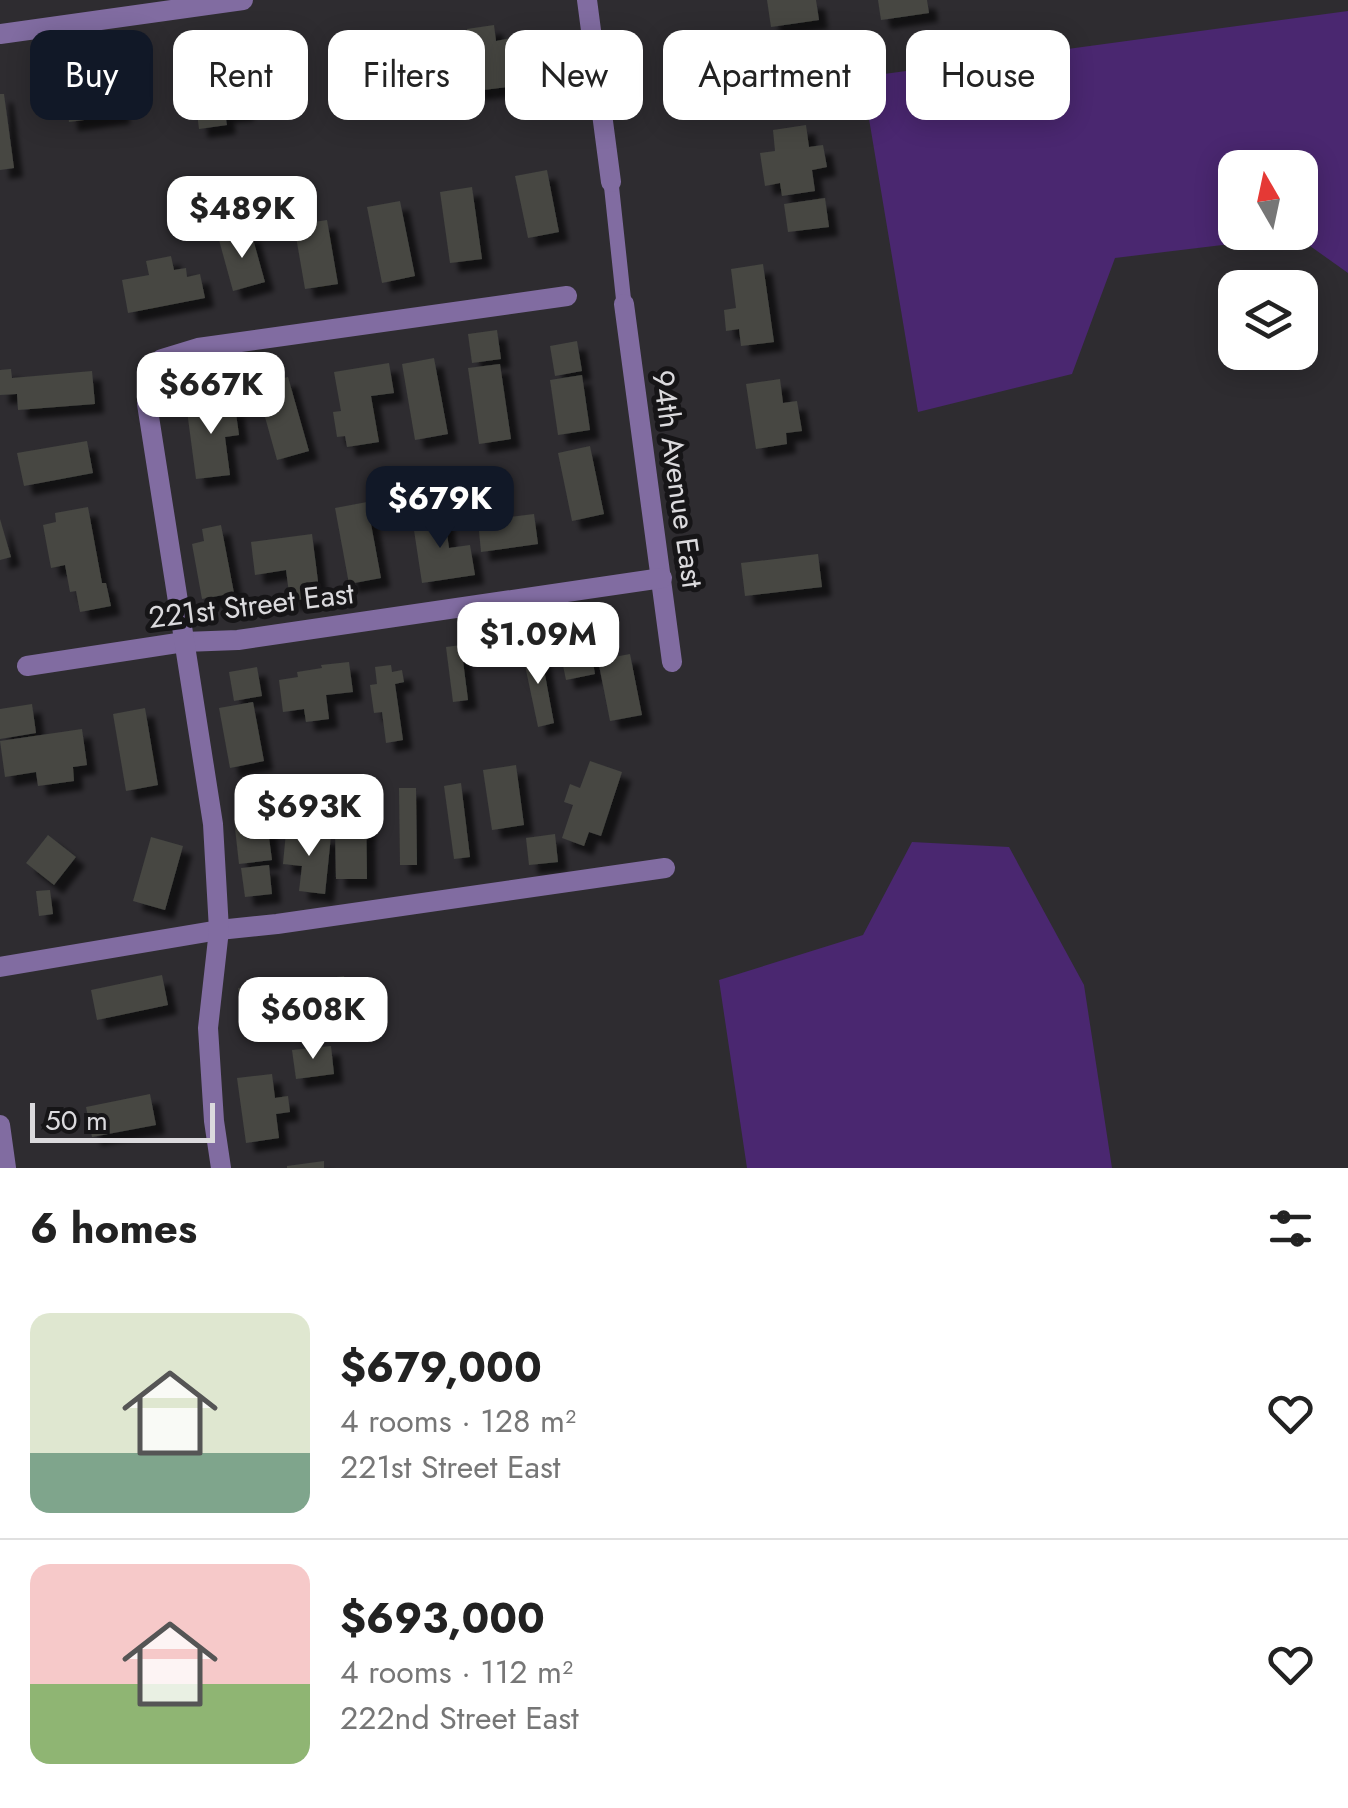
<!DOCTYPE html>
<html lang="en">
<head>
<meta charset="utf-8">
<style>
  :root { --surface:#fff; --page:#f2f2f2; --text:#222; --muted:#767676; --line:#e0e0e0; --accent:#111827 }
  body { margin:0; font-family:Jost,sans-serif; background:var(--page); color:var(--text); height:100vh; display:flex; flex-direction:column; font-size:38px; white-space:nowrap }
  * { box-sizing:border-box; margin:0 }
  p { font-size:32px; color:var(--muted) }
  .icon { flex:none; width:55px; height:55px; fill:none; stroke:currentColor; stroke-width:2; stroke-linecap:round; stroke-linejoin:round }
  .map { position:relative; height:1168px; overflow:hidden }
  .details { display:flex; flex-direction:column; background:var(--surface); flex:1 }
  .details>* { flex:none }
  .top-card { position:absolute; left:30px; top:30px; width:1290px; height:90px; display:flex; gap:20px }
  .needle { width:65px; rotate:351deg }
  .fabs { position:absolute; left:1218px; top:150px; display:grid; gap:20px }
  .fabs a { display:grid; place-items:center; width:100px; height:100px; border-radius:20px; background:var(--surface); box-shadow:0 5px 25px #0003; font-size:50px }
  .scale { position:absolute; left:30px; bottom:25px; width:185px; box-sizing:border-box; padding-left:10px; border:5px solid #dbdadd; border-top:0; font-size:28px; line-height:35px; white-space:nowrap; color:#dbdadd; -webkit-text-stroke:8px #161517; paint-order:stroke }
  .price { position:absolute; translate:-50% -85px; padding:0 22px; border-radius:20px; background:#fff; color:#222; font-size:32px; line-height:65px; filter:drop-shadow(0 2px 5px #0008) }
  .price::after { content:''; position:absolute; left:50%; top:60px; width:30px; height:22px; margin-left:-15px; background:inherit; clip-path:polygon(0 0,100% 0,50% 100%) }
  .price.on { background:var(--accent); color:#fff }
  ul { padding:0; list-style:none }
  li { display:flex; align-items:center; gap:30px; height:250px; padding:0 30px }
  li+li { border-top:2px solid var(--line) }
  li span { display:grid; place-items:center; flex:none; width:280px; height:200px; border-radius:20px; color:#555 }
  li>.icon { margin-inline-start:auto }
  span .icon { width:120px; height:120px; fill:#fffc; stroke-width:1 }
  li b { font-size:42px }
  h2 { display:flex; justify-content:space-between; align-items:center; height:120px; padding:0 30px; font-size:42px }
  .pill { padding:0 35px; border-radius:20px; background:var(--surface); box-shadow:0 5px 25px #0003; font-size:35px; line-height:90px }
  .pill.on { background:var(--accent); color:#fff }
  .map>svg:first-child { display:block }
</style>
</head>
<body>
<div class="map">
<svg width="1348" height="1168" viewBox="0 0 1348 1168">
  <defs>
    <filter id="shadow"><feDropShadow dx="9" dy="9" stdDeviation="2.5" flood-color="#0009"/></filter>
  </defs>
  <rect width="100%" height="100%" fill="#2e2c30"/>
  <!-- green -->
  <g fill="#4a2770" fill-rule="evenodd">
    <path d="M1348 11V273L1296 236 1115 258 1072 374 918 412 862 77ZM1235 168H1300V232H1235Z"/>
    <path d="M912 842 1009 847 1084 985 1112 1168H747L719 980 863 935Z"/>
  </g>
  <!-- building -->
  <g fill="#464742" filter="url(#shadow)">
    <path d="M767 0H816L819 20 771 27Z"/>
    <path d="M878 0H927L929 13 881 20Z"/>
    <path d="M494 25 496 41 511 38 517 86 475 91 467 29Z"/>
    <path d="M383 46 388 81 335 88 331 53Z"/>
    <path d="M239 61 245 112 225 114 227 125 199 129 191 67Z"/>
    <path d="M117 79 121 115 69 122 64 86Z"/>
    <path d="M0 94H4L14 168 0 170Z"/>
    <path d="M806 125 809 147 823 145 827 167 812 170 815 191 782 196 780 183 765 186 760 153 775 151 773 130Z"/>
    <path d="M547 170 559 232 528 238 515 176Z"/>
    <path d="M472 187 482 259 450 263 440 192Z"/>
    <path d="M825 198 829 227 788 232 784 204Z"/>
    <path d="M400 201 415 276 382 283 367 207Z"/>
    <path d="M327 220 338 284 305 289 294 225Z"/>
    <path d="M251 232 265 282 233 291 219 240Z"/>
    <path d="M171 256 174 270 186 268 187 277 200 274 205 298 128 313 122 280 149 275 146 261Z"/>
    <path d="M763 264 774 342 741 346 739 329 726 331 724 310 736 308 731 269Z"/>
    <path d="M497 330 501 359 472 363 468 334Z"/>
    <path d="M577 341 582 371 555 376 550 346Z"/>
    <path d="M434 358 448 434 415 440 402 364Z"/>
    <path d="M389 363 394 393 371 396 379 442 347 447 345 436 337 437 333 412 341 411 334 372Z"/>
    <path d="M500 364 511 439 479 444 468 368Z"/>
    <path d="M215 366 219 394 188 398 184 371Z"/>
    <path d="M11 369 12 378 92 371 95 404 18 410 17 394 0 395V370Z"/>
    <path d="M582 375 590 430 558 435 550 380Z"/>
    <path d="M288 377 309 451 277 460 256 385Z"/>
    <path d="M780 379 783 403 797 401 802 431 786 433 787 444 756 449 746 384Z"/>
    <path d="M219 398 220 408 235 406 239 435 225 437 230 475 196 479 186 403Z"/>
    <path d="M87 441 93 473 24 486 17 453Z"/>
    <path d="M590 446 604 514 572 521 558 453Z"/>
    <path d="M367 502 381 578 349 584 335 508Z"/>
    <path d="M88 507 102 583H106L111 606 80 612 76 591 70 592 65 565 51 568 43 525 56 522 55 513Z"/>
    <path d="M444 512 449 548 470 545 475 575 422 583 412 517Z"/>
    <path d="M534 514 538 544 481 552 478 521Z"/>
    <path d="M0 519 11 557 0 560Z"/>
    <path d="M221 525 234 593 202 599 192 544 204 541 202 529Z"/>
    <path d="M312 534 320 597 290 601 286 570 255 575 251 542Z"/>
    <path d="M818 554 822 587 745 596 741 563Z"/>
    <path d="M461 645 468 700 453 702 446 647Z"/>
    <path d="M590 645 595 674 566 680 560 651Z"/>
    <path d="M540 648 554 723 538 727 522 651Z"/>
    <path d="M630 654 642 715 610 721 598 660Z"/>
    <path d="M349 662 353 692 326 695 329 719 306 722 304 709 283 712 279 680 298 677 297 672 322 668 321 665Z"/>
    <path d="M391 665 392 672 402 670 404 682 395 684 403 740 386 743 382 712 374 713 370 685 377 684 375 667Z"/>
    <path d="M257 667 262 696 234 701 229 672Z"/>
    <path d="M253 702 264 761 230 768 219 708Z"/>
    <path d="M32 704 36 733 0 739V709Z"/>
    <path d="M145 708 158 785 126 791 113 714Z"/>
    <path d="M82 729 87 765 73 767 74 781 38 786 36 772 5 777 0 741Z"/>
    <path d="M590 761 622 772 601 836 589 832 584 846 562 838 573 805 564 802 570 784 580 788Z"/>
    <path d="M516 765 524 825 492 830 483 770Z"/>
    <path d="M461 783 470 857 454 859 444 786Z"/>
    <path d="M399 788H416L417 865H400Z"/>
    <path d="M347 799H366L367 879H336L335 829 348 828Z"/>
    <path d="M266 815 272 860 239 864 234 819Z"/>
    <path d="M286 832 331 836 325 894 299 891 302 866 283 864Z"/>
    <path d="M555 834 558 862 529 865 526 838Z"/>
    <path d="M48 835 76 857 54 885 26 863Z"/>
    <path d="M151 837 183 846 165 910 133 901Z"/>
    <path d="M269 865 272 894 245 897 241 868Z"/>
    <path d="M50 890 53 914 39 916 36 891Z"/>
    <path d="M162 975 168 1005 97 1020 91 990Z"/>
    <path d="M344 976 349 1010 318 1015 313 980Z"/>
    <path d="M306 979 310 1012 243 1021 238 988Z"/>
    <path d="M331 1046 334 1074 296 1079 292 1050Z"/>
    <path d="M272 1074 275 1098 288 1096 290 1112 276 1114 279 1138 246 1143 237 1078Z"/>
    <path d="M150 1094 156 1125 92 1137 86 1107Z"/>
    <path d="M324 1161V1168H287V1166Z"/>
  </g>
  <g fill="none" stroke-linecap="round" stroke-linejoin="round">
    <!-- service -->
    <path stroke="#816ca1" stroke-width="15" d="M611 182 624 304"/>
    <!-- minor -->
    <g stroke="#816ca1" stroke-width="20">
      <path d="M587 0 611 182"/>
      <path d="M0 34 243 0"/>
      <path d="M624 304 672 662"/>
      <path d="M27 666 184 642 238 640 662 578"/>
      <path d="M0 967 219 930 277 924 665 868"/>
      <path d="M221 1168 214 1121 208 1028 219 930 213 824 147 404 148 368 162 359 198 348 567 296"/>
    </g>
    <!-- tertiary -->
    <path stroke="#816ca1" stroke-width="20" d="M0 1125 6 1168"/>
  </g>
  <g text-anchor="middle" dominant-baseline="central" stroke-width="10" stroke-linejoin="round" paint-order="stroke">
    <!-- street labels -->
    <g font-size="30" fill="#dbdadd" stroke="#161517">
      <text transform="translate(678 479) rotate(82)">94th Avenue East</text>
      <text transform="translate(251 605) rotate(-7)">221st Street East</text>
    </g>
  </g>
</svg>
<div class="fabs">
<a><svg class="needle" viewBox="-14 -14 28 28"><path d="M0-13l5 13h-10z" fill="#e53935"/><path d="M0 13l5-13h-10z" fill="#767676"/></svg></a>
<a><svg class="icon" aria-label="layers" viewBox="0 0 24 24"><path d="M12 4l9 5-9 5-9-5zM3 14l9 5 9-5"/></svg></a>
</div>
<div class="scale">50 m</div>
<b class="price" style="left:242px;top:261px">$489K</b>
<b class="price" style="left:211px;top:437px">$667K</b>
<b class="price on" style="left:440px;top:551px">$679K</b>
<b class="price" style="left:538px;top:687px">$1.09M</b>
<b class="price" style="left:309px;top:859px">$693K</b>
<b class="price" style="left:313px;top:1062px">$608K</b>
<div class="top-card">
<a class="pill on">Buy</a>
<a class="pill">Rent</a>
<a class="pill">Filters</a>
<a class="pill">New</a>
<a class="pill">Apartment</a>
<a class="pill">House</a>
</div>
</div>
<section class="details">
<h2>6 homes<svg class="icon" aria-label="filters" viewBox="0 0 24 24"><path d="M4 7h16M4 17h16"/><circle cx="9" cy="7" r="2"/><circle cx="15" cy="17" r="2"/></svg></h2>
<ul>
<li><span style="background:linear-gradient(#dfe7d0 70%,#7fa58c 0)"><svg class="icon" aria-label="home" viewBox="0 0 24 24"><path d="M3 11l9-7 9 7M6 9v11h12V9"/></svg></span><div><b>$679,000</b><p>4 rooms · 128 m²</p><p>221st Street East</p></div><svg class="icon" aria-label="heart" viewBox="0 0 24 24"><path d="M12 20l-8-8c-3-5 5-10 8-4 3-6 11-1 8 4z"/></svg></li>
<li><span style="background:linear-gradient(#f6c9c9 60%,#8fb573 0)"><svg class="icon" aria-label="home" viewBox="0 0 24 24"><path d="M3 11l9-7 9 7M6 9v11h12V9"/></svg></span><div><b>$693,000</b><p>4 rooms · 112 m²</p><p>222nd Street East</p></div><svg class="icon" aria-label="heart" viewBox="0 0 24 24"><path d="M12 20l-8-8c-3-5 5-10 8-4 3-6 11-1 8 4z"/></svg></li>
</ul>
</section>
</body>
</html>
